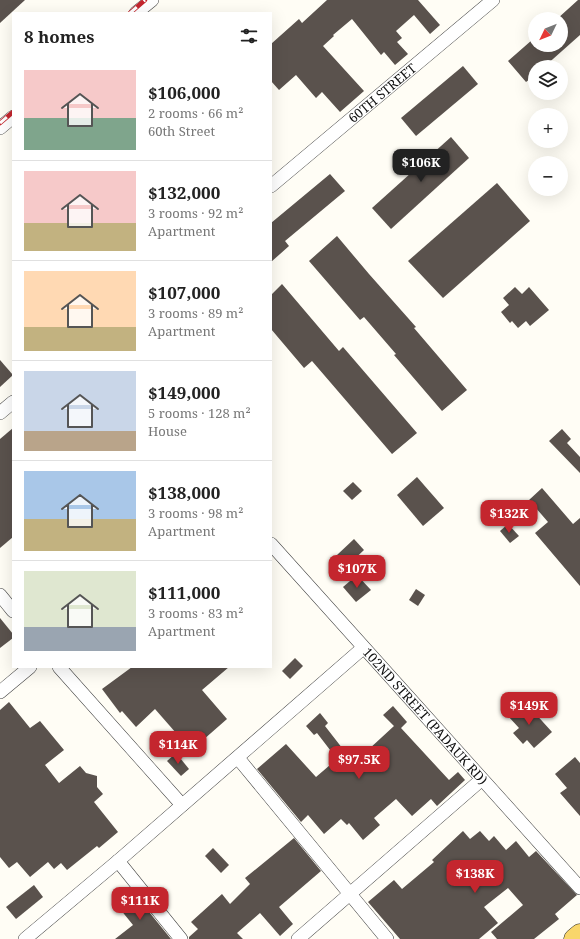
<!DOCTYPE html>
<html lang="en">
<head>
<meta charset="utf-8">
<style>
  :root { --surface:#fff; --page:#f2f2f2; --text:#222; --muted:#767676; --line:#e0e0e0; --accent:#c4262e }
  body { margin:0; font-family:"Noto Serif",serif; background:var(--page); color:var(--text); height:100vh; display:flex; flex-direction:column; font-size:15px; white-space:nowrap }
  * { box-sizing:border-box; margin:0 }
  p { font-size:13px; color:var(--muted) }
  .icon { flex:none; width:22px; height:22px; fill:none; stroke:currentColor; stroke-width:2; stroke-linecap:round; stroke-linejoin:round }
  .map { position:relative; flex:1; overflow:hidden }
  .sheet { position:absolute; left:12px; top:12px; width:260px; height:656px; display:flex; flex-direction:column; background:var(--surface); border-radius:0px; box-shadow:0 4px 16px #0002 }
  .sheet>* { flex:none }
  .needle { width:26px; rotate:227deg }
  .tools { position:absolute; left:528px; top:12px; display:grid; gap:8px }
  .tools a { display:grid; place-items:center; width:40px; height:40px; border-radius:50%; background:var(--surface); box-shadow:0 4px 16px #0002; font-size:20px }
  .price { position:absolute; translate:-50% -34px; padding:0 9px; border-radius:8px; background:var(--accent); color:#fff; font-size:13px; line-height:26px; filter:drop-shadow(0 1px 2px #0008) }
  .price::after { content:''; position:absolute; left:50%; top:24px; width:12px; height:9px; margin-left:-6px; background:inherit; clip-path:polygon(0 0,100% 0,50% 100%) }
  .price.selected { background:#222; color:#fff }
  ul { padding:0; list-style:none }
  li { display:flex; align-items:center; gap:12px; height:100px; padding:0 12px }
  li+li { border-top:1px solid var(--line) }
  li span { display:grid; place-items:center; flex:none; width:112px; height:80px; border-radius:0px; color:#555 }
  li>.icon { margin-inline-start:auto }
  span .icon { width:48px; height:48px; fill:#fffc; stroke-width:1 }
  li b { font-size:17px }
  h2 { display:flex; justify-content:space-between; align-items:center; height:48px; padding:0 12px; font-size:17px }
  .map>svg:first-child { display:block }
</style>
</head>
<body>
<div class="map">
<svg width="580" height="939" viewBox="0 0 580 939">
  <rect width="100%" height="100%" fill="#fffdf5"/>
  <!-- building -->
  <g fill="#5a524d">
    <path d="M0 0H25L0 23Z"/>
    <path d="M327 0H418L440 25 430 34 414 15 396 31 402 38 397 42 408 54 395 65 384 52 381 55 352 19 333 35 334 36 323 46 364 91 340 112 322 92 316 98 296 75 279 90 271 81V44L299 19 302 23Z"/>
    <path d="M578 0H580V35L544 67H535V75L526 82 508 61 532 40 535 45H561V19H557Z"/>
    <path d="M463 66 478 84 416 136 401 118Z"/>
    <path d="M451 137 469 158 391 229 372 208Z"/>
    <path d="M330 174 345 191 285 241 289 246 271 262V223Z"/>
    <path d="M497 183 530 221 443 298 408 261Z"/>
    <path d="M337 236 369 274 416 327 414 328 467 390 442 411 394 355 396 354 364 317 360 320 309 261Z"/>
    <path d="M282 284 339 351 343 347 417 433 392 454 312 361 304 368 271 329V295Z"/>
    <path d="M515 287 522 294 529 287 549 310 530 326 526 321 518 328 512 321 510 323 501 312 509 305 503 298Z"/>
    <path d="M0 360 13 375 0 387Z"/>
    <path d="M13 428V537L0 548V439Z"/>
    <path d="M562 429 571 439 567 443 580 457V473L549 441Z"/>
    <path d="M417 477 444 508 423 526 397 495Z"/>
    <path d="M353 482 362 491 352 500 343 491Z"/>
    <path d="M542 488 573 524 580 518V586L535 533 548 522 529 500Z"/>
    <path d="M508 524 519 536 510 543 500 531Z"/>
    <path d="M354 539 364 550 347 566 337 555Z"/>
    <path d="M357 575 371 590 356 602 343 587Z"/>
    <path d="M416 589 425 595 418 606 409 600Z"/>
    <path d="M0 618 13 634V638L0 648Z"/>
    <path d="M295 658 303 666 290 679 282 671Z"/>
    <path d="M132 667H229L202 690 227 719 203 740 197 732 173 752 165 743 176 733 155 709 136 727 122 711 120 713 102 689Z"/>
    <path d="M524 701 552 732 534 748 527 740 523 744 513 733 519 728 508 716Z"/>
    <path d="M9 702 30 728 40 721 64 750 45 765 59 783 80 766 86 773 97 776V787L103 794 94 802 118 832 99 848 97 846 67 870 61 863 54 869 48 862 30 877 17 862 9 868 0 857V710Z"/>
    <path d="M393 706 407 722 401 728 449 780 458 772 465 780 437 806 431 799 412 816 396 799 374 818 380 825 363 840 349 823 347 825 341 819 324 834 308 815 301 822 257 769 286 744 316 777 337 759 317 733 314 735 306 726 320 713 328 723 325 726 346 753 348 751 356 761 394 726 383 715Z"/>
    <path d="M176 753 189 769 181 776 167 761Z"/>
    <path d="M575 757 580 763V816L560 793 567 788 555 774Z"/>
    <path d="M463 831 470 839 480 831 489 841 494 836 506 850 516 841 529 857 536 851 577 895 555 914 559 919 534 939H497L491 932 523 905 508 888 484 907 498 923 479 939H400L368 902 394 880 402 889 434 862 432 860Z"/>
    <path d="M294 838 321 871 279 907 293 924 280 936 260 913 237 933 243 939H189V937L198 929 191 922 222 894 230 904 250 884 245 878Z"/>
    <path d="M213 848 229 865 221 873 205 856Z"/>
    <path d="M34 885 43 897 16 919 6 907Z"/>
    <path d="M132 891 171 939H115L133 925 116 904Z"/>
  </g>
  <g fill="none" stroke-linecap="round" stroke-linejoin="round">
    <!-- street casing -->
    <g stroke="#444" stroke-width="14">
      <g id="street">
        <path d="M136 13 152 0"/>
        <path d="M0 128 13 117"/>
        <path id="s1" d="M271 186 493 0"/>
        <path d="M0 413 13 402"/>
        <path id="s2" d="M271 544 580 888"/>
        <path d="M0 595 13 611"/>
        <path d="M59 667 182 805"/>
        <path d="M0 692 30 667"/>
        <path d="M238 758 387 939"/>
        <path d="M118 861 181 939"/>
        <path d="M25 939 118 861 363 648"/>
        <path d="M298 939 481 780"/>
      </g>
    </g>
    <!-- primary casing -->
    <g stroke="#222" stroke-width="21">
      <path id="primary" d="M574 939 580 934"/>
    </g>
    <!-- street -->
    <use href="#street" stroke="#fff" stroke-width="13"/>
    <!-- primary -->
    <use href="#primary" stroke="#f9d66b" stroke-width="20"/>
    <!-- rail casing -->
    <g stroke="#c4262e" stroke-width="4.5">
      <g id="rail">
        <path d="M130 13 145 0"/>
        <path d="M0 123 13 112"/>
      </g>
    </g>
    <!-- rail -->
    <use href="#rail" stroke="#fff" stroke-width="3" stroke-dasharray="9" stroke-linecap="butt"/>
  </g>
  <g text-anchor="middle" dominant-baseline="central" stroke-width="4" stroke-linejoin="round" paint-order="stroke">
    <!-- street labels -->
    <g font-size="13" fill="#111" stroke="#fff">
      <text stroke="none"><textPath href="#s1" startOffset="145">60TH STREET</textPath></text>
      <text stroke="none"><textPath href="#s2" startOffset="231">102ND STREET (PADAUK RD)</textPath></text>
    </g>
  </g>
</svg>
<div class="tools">
<a><svg class="needle" viewBox="-14 -14 28 28"><path d="M0-13l5 13h-10z" fill="#e53935"/><path d="M0 13l5-13h-10z" fill="#767676"/></svg></a>
<a><svg class="icon" aria-label="layers" viewBox="0 0 24 24"><path d="M12 4l9 5-9 5-9-5zM3 14l9 5 9-5"/></svg></a>
<a>+</a>
<a>−</a>
</div>
<b class="price selected" style="left:421px;top:183px">$106K</b>
<b class="price" style="left:509px;top:534px">$132K</b>
<b class="price" style="left:357px;top:589px">$107K</b>
<b class="price" style="left:529px;top:726px">$149K</b>
<b class="price" style="left:178px;top:765px">$114K</b>
<b class="price" style="left:359px;top:780px">$97.5K</b>
<b class="price" style="left:475px;top:894px">$138K</b>
<b class="price" style="left:140px;top:921px">$111K</b>
<section class="sheet">
<h2>8 homes<svg class="icon" aria-label="filters" viewBox="0 0 24 24"><path d="M4 7h16M4 17h16"/><circle cx="9" cy="7" r="2"/><circle cx="15" cy="17" r="2"/></svg></h2>
<ul>
<li><span style="background:linear-gradient(#f6c9c9 60%,#7fa58c 0)"><svg class="icon" aria-label="home" viewBox="0 0 24 24"><path d="M3 11l9-7 9 7M6 9v11h12V9"/></svg></span><div><b>$106,000</b><p>2 rooms · 66 m²</p><p>60th Street</p></div></li>
<li><span style="background:linear-gradient(#f6c9c9 65%,#c2b280 0)"><svg class="icon" aria-label="home" viewBox="0 0 24 24"><path d="M3 11l9-7 9 7M6 9v11h12V9"/></svg></span><div><b>$132,000</b><p>3 rooms · 92 m²</p><p>Apartment</p></div></li>
<li><span style="background:linear-gradient(#ffd9b3 70%,#c2b280 0)"><svg class="icon" aria-label="home" viewBox="0 0 24 24"><path d="M3 11l9-7 9 7M6 9v11h12V9"/></svg></span><div><b>$107,000</b><p>3 rooms · 89 m²</p><p>Apartment</p></div></li>
<li><span style="background:linear-gradient(#c9d6e8 75%,#b9a48a 0)"><svg class="icon" aria-label="home" viewBox="0 0 24 24"><path d="M3 11l9-7 9 7M6 9v11h12V9"/></svg></span><div><b>$149,000</b><p>5 rooms · 128 m²</p><p>House</p></div></li>
<li><span style="background:linear-gradient(#a9c7e8 60%,#c2b280 0)"><svg class="icon" aria-label="home" viewBox="0 0 24 24"><path d="M3 11l9-7 9 7M6 9v11h12V9"/></svg></span><div><b>$138,000</b><p>3 rooms · 98 m²</p><p>Apartment</p></div></li>
<li><span style="background:linear-gradient(#dfe7d0 70%,#9aa5b1 0)"><svg class="icon" aria-label="home" viewBox="0 0 24 24"><path d="M3 11l9-7 9 7M6 9v11h12V9"/></svg></span><div><b>$111,000</b><p>3 rooms · 83 m²</p><p>Apartment</p></div></li>
</ul>
</section>
</div>
</body>
</html>
